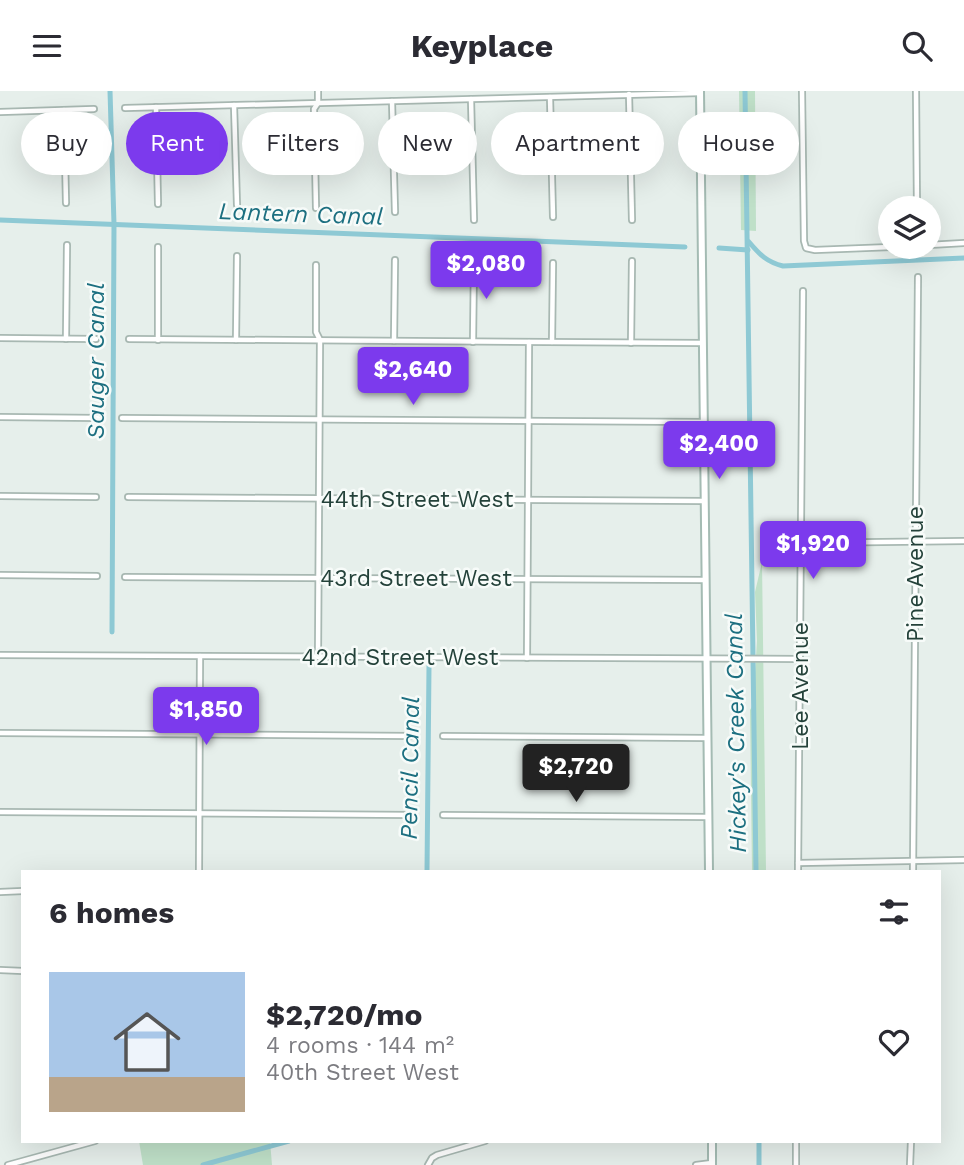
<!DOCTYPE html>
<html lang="en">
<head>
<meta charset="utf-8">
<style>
  :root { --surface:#fff; --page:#f7f7f7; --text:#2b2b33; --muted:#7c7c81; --line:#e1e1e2; --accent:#7c3aed }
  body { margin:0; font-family:"Work Sans",sans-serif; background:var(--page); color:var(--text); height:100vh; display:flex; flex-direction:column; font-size:26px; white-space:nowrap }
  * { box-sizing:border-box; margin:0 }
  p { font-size:23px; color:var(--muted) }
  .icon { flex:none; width:38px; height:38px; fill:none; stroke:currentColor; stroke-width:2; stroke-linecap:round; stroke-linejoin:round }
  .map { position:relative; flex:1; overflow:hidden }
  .side { position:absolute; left:21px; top:779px; width:920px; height:273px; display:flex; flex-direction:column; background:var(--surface); border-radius:0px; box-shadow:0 7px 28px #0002 }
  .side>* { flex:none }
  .banner { position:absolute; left:21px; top:21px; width:922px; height:63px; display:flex; gap:14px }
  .tools { position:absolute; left:878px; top:105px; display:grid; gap:14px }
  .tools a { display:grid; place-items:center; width:63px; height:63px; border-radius:50%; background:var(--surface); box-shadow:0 7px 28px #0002; font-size:35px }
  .price { position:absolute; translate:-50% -60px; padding:0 16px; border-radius:7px; background:var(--accent); color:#fff; font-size:23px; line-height:46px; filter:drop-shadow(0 2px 4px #0008) }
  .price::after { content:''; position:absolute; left:50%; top:42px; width:21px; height:16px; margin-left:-10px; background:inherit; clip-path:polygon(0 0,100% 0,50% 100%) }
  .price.active { background:#222; color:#fff }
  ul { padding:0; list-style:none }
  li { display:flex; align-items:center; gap:21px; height:175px; padding:0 28px }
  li+li { border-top:2px solid var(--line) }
  li span { display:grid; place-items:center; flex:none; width:196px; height:140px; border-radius:0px; color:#555 }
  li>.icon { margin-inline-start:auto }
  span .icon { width:84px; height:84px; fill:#fffc; stroke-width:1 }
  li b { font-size:30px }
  h2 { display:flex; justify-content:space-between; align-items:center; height:84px; padding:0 28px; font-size:30px }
  .tag { padding:0 24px; border-radius:32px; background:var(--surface); box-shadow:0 7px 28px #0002; font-size:24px; line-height:63px }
  .tag.active { background:var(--accent); color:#fff }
  header { display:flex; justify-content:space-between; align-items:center; height:91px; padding:0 28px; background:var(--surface); font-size:32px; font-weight:700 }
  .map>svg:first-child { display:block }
</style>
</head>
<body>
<header><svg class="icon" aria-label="menu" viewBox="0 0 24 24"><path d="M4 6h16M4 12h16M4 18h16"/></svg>Keyplace<svg class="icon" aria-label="search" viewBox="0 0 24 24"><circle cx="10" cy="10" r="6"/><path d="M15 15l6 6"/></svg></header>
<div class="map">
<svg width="964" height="1074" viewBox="0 0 964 1074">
  <rect width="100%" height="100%" fill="#e6efeb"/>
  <!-- green -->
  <g fill="#bfe0c8">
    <path d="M739 0H755L756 140 741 139Z"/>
    <path d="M762 471 766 780H752L750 619 753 614 757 550 755 501Z"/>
    <path d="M139 1050H270L272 1074H143Z"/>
  </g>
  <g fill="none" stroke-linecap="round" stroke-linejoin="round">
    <!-- canal -->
    <g stroke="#8ec9d4" stroke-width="5">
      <path d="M110 0 114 133 112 541"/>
      <path d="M745 0 756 780"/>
      <path d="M0 129 685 156"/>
      <path d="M749 151C760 164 767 171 783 175L964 167"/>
      <path d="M719 157 748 159"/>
      <path d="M427 780 429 575"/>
      <path d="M759 1050V1074"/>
      <path d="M203 1074 289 1050"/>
    </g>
    <!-- street casing -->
    <g stroke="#a8b8b2" stroke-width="8">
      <g id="street">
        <path d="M802 0 804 150 806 157 815 159 891 156"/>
        <path d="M916 0 917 117"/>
        <path d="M629 3 632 129"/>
        <path d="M550 6 553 126"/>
        <path d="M471 8 474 129"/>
        <path d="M392 10 395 121"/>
        <path d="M234 14 237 114"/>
        <path d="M156 16 158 113"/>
        <path d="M125 17 700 2"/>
        <path d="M64 19 66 112"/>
        <path d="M0 21 94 18"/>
        <path d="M316 117 314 18 318 12V0"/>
        <path d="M929 154 964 152"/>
        <path d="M316 174V241L320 249 318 566"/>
        <path d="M0 247 96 248"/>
        <path d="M66 248 67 154"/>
        <path d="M129 248 703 252"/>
        <path d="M158 249V156"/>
        <path d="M236 249 237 165"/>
        <path d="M394 250 395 169"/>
        <path d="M473 251 474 170"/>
        <path d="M552 251 553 172"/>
        <path d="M631 252 632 170"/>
        <path d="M0 326 98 327"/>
        <path d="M122 327 704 331"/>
        <path d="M0 405 96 406"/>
        <path d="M128 406 704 410"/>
        <path d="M801 452 964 450"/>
        <path d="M0 484 97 485"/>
        <path d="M125 486 705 489"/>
        <path d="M0 564 800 568"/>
        <path d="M527 567 529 251"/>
        <path d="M0 642 412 645"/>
        <path d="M443 645 707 647"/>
        <path d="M0 721 411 724"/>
        <path d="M443 724 708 726"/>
        <path d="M798 772 964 769"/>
        <path d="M199 780 200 565"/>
        <path d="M798 780 803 200"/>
        <path d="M913 780 918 186"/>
        <path d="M0 801 23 800"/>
        <path d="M0 879 23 880"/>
        <path d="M8 1074 95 1050"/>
        <path d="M428 1074 432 1067 437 1064 485 1050"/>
        <path d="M696 1074 712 1072"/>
        <path d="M796 1074V1050"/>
        <path d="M910 1074 911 1050"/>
      </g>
    </g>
    <!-- secondary casing -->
    <g stroke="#a4bbb3" stroke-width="10">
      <g id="secondary">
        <path d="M700 0 709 780"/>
        <path d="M712 1050V1074"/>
      </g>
    </g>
    <!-- street -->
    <use href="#street" stroke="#fff" stroke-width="4.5"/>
    <!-- secondary -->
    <use href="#secondary" stroke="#fff" stroke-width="6"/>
  </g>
  <g text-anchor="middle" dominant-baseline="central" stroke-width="5" stroke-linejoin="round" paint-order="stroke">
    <!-- street labels -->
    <g font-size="23" fill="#24423a" stroke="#f7fbf9">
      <text x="417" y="408">44th Street West</text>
      <text transform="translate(915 483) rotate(-90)">Pine Avenue</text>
      <text x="416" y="487">43rd Street West</text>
      <text x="400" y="566">42nd Street West</text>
      <text transform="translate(800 595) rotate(-90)">Lee Avenue</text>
    </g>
    <!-- water labels -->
    <g font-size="24" font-style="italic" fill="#1c6f80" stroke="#f7fbf9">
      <text transform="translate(301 123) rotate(2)">Lantern Canal</text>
      <text transform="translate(96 270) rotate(-90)">Sauger Canal</text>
      <text transform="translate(736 642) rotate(-91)">Hickey's Creek Canal</text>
      <text transform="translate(410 677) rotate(-89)">Pencil Canal</text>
    </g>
  </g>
</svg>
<div class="tools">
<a><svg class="icon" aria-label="layers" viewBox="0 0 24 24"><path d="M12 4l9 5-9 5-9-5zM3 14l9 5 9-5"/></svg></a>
</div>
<b class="price" style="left:486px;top:210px">$2,080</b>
<b class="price" style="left:413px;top:316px">$2,640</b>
<b class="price" style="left:719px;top:390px">$2,400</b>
<b class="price" style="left:813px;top:490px">$1,920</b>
<b class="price" style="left:206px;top:656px">$1,850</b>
<b class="price active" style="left:576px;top:713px">$2,720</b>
<div class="banner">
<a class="tag">Buy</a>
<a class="tag active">Rent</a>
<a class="tag">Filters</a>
<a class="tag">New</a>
<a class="tag">Apartment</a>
<a class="tag">House</a>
</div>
<section class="side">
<h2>6 homes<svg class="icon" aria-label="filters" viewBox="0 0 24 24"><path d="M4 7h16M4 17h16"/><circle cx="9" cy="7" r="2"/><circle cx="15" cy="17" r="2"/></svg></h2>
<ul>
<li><span style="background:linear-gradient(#a9c7e8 75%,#b9a48a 0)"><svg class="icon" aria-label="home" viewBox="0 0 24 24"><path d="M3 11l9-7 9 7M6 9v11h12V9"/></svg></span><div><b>$2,720/mo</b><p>4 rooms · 144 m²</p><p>40th Street West</p></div><svg class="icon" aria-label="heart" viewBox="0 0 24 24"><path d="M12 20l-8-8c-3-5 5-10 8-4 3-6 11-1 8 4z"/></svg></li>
</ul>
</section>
</div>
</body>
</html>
